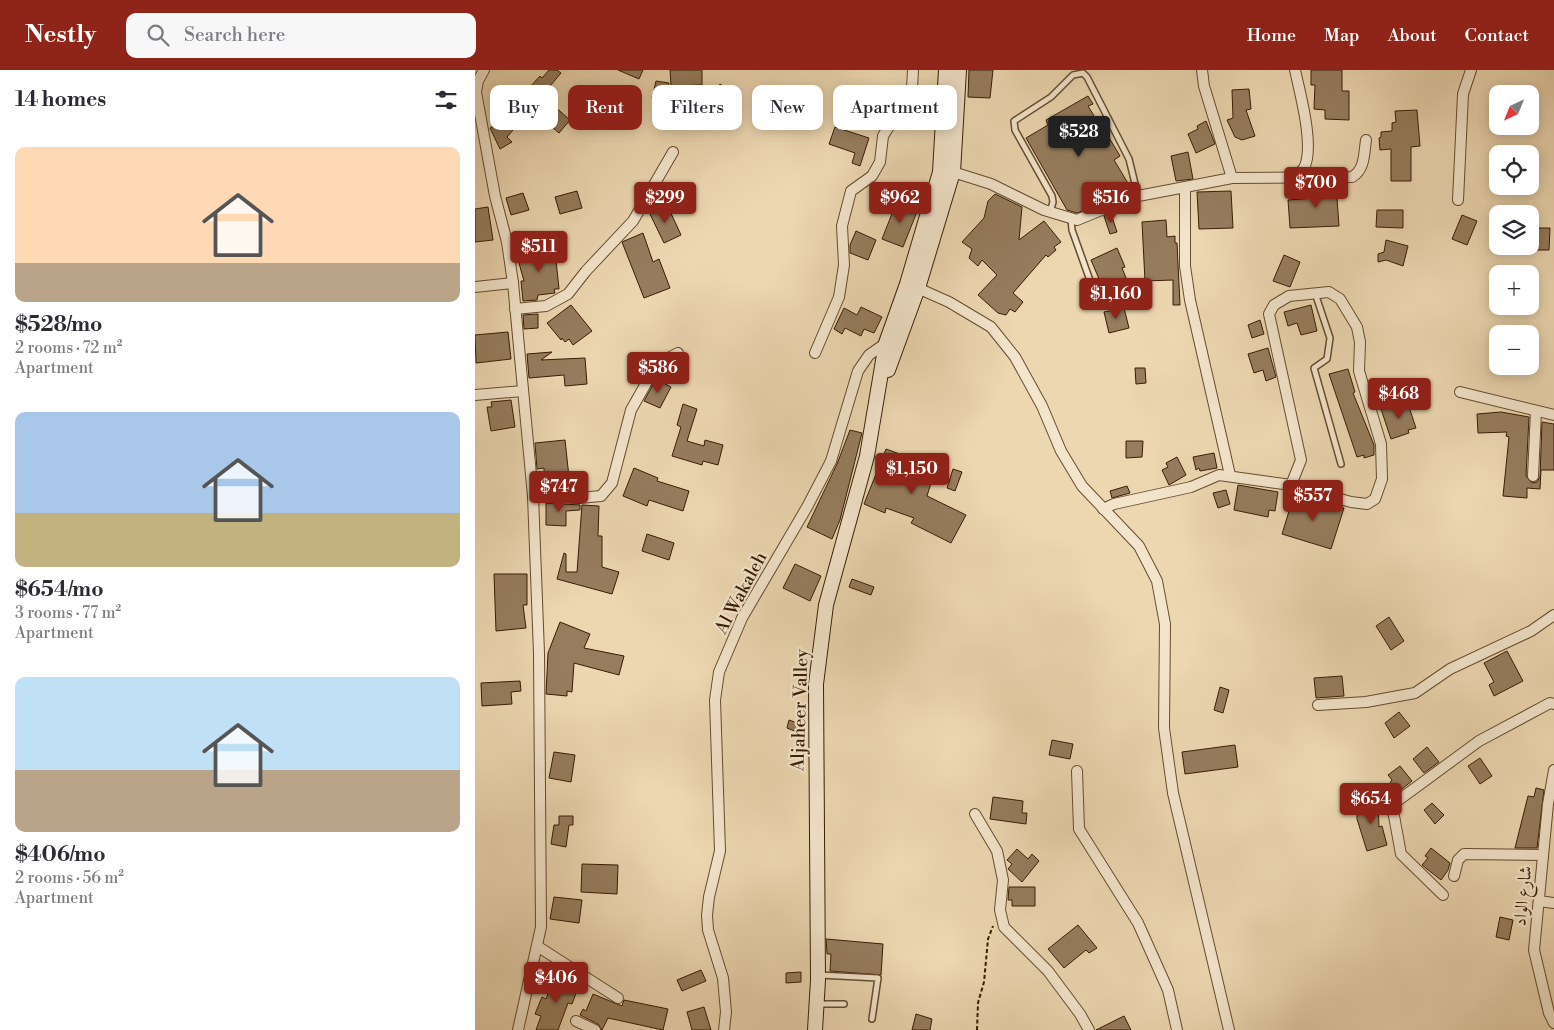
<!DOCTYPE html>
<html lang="en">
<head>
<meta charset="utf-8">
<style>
  :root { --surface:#fff; --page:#f7f7f7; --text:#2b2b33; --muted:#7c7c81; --accent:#8f2418 }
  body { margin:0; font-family:"Libre Bodoni",Amiri,serif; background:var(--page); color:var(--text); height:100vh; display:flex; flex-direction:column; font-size:19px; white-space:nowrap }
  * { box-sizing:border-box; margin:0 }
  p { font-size:16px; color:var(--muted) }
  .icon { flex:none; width:28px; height:28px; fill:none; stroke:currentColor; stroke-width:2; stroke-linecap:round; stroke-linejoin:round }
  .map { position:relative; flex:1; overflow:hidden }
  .details { display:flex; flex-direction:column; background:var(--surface); width:475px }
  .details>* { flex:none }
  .top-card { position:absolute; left:15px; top:15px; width:475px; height:45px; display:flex; gap:10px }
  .needle { width:32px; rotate:223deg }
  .tools { position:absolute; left:1014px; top:15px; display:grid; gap:10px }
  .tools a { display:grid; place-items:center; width:50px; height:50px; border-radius:10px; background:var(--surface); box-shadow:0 2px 12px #0003; font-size:25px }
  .price { position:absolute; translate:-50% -42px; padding:0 11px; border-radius:5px; background:var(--accent); color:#fff; font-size:16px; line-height:32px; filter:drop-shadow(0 1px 2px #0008) }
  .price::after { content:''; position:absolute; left:50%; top:30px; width:15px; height:11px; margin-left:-8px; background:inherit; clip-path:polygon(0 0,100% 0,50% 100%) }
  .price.on { background:#222; color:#fff }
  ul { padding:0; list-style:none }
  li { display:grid; align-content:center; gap:10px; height:265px; padding:0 15px }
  li span { display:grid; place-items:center; height:155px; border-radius:10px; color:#555 }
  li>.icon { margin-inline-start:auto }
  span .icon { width:90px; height:90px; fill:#fffc; stroke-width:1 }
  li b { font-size:21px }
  h2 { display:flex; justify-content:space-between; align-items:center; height:60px; padding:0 15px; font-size:21px }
  .chip { padding:0 18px; border-radius:10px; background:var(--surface); box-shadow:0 2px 12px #0003; font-size:18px; line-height:45px }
  .chip.on { background:var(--accent); color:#fff }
  header { display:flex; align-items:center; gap:30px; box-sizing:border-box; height:70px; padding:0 25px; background:var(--accent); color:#fff }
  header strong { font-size:24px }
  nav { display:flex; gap:28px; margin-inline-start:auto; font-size:18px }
  .search { width:350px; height:45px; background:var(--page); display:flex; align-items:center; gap:12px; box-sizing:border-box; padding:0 18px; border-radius:10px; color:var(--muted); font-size:19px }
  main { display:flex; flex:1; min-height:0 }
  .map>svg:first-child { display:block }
</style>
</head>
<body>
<header>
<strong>Nestly</strong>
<div class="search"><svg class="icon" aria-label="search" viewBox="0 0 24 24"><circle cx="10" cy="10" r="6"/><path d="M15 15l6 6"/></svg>Search here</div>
<nav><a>Home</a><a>Map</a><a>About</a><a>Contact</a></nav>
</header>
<main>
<section class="details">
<h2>14 homes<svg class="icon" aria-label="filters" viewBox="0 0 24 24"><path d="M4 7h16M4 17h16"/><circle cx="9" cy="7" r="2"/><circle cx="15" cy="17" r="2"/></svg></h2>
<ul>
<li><span style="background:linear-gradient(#ffd9b3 75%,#b9a48a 0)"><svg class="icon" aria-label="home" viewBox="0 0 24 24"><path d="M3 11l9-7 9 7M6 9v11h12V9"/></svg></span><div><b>$528/mo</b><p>2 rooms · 72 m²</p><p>Apartment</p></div></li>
<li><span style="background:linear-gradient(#a9c7e8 65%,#c2b280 0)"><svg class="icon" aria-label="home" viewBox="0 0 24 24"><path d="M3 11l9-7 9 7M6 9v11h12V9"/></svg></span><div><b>$654/mo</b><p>3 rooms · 77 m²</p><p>Apartment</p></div></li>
<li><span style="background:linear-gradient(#bfe0f5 60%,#b9a48a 0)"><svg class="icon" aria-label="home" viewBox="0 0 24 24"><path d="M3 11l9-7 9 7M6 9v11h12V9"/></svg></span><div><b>$406/mo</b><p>2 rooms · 56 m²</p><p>Apartment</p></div></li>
</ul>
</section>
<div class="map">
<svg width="1079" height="960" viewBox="0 0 1079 960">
  <rect width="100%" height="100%" fill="#ecd7b1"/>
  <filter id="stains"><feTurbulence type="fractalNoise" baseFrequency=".004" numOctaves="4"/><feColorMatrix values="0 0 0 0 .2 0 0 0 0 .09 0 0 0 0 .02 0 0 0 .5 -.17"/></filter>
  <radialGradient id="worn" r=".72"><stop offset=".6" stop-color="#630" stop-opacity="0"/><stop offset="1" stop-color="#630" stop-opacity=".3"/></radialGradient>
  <!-- building -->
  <g fill="#967d5e" stroke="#381c04">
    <path d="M74 0H82L86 3 65 28 54 18 65 6 67 8Z"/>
    <path d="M143 0H168L164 9Z"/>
    <path d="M195 0H227V15L196 16Z"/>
    <path d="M494 0H518L515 28 493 27Z"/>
    <path d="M836 0H867V21H874V50L850 49V40L839 39 840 15H836Z"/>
    <path d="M181 11 194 13 190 31 177 28Z"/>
    <path d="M245 14 260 25 251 36 236 25Z"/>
    <path d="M774 19 776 39 771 40 780 66 767 70 760 67 752 50 758 48 757 20Z"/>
    <path d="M613 26 618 34 613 36 624 54 626 52 631 60 630 61 645 86 639 90 657 120 602 143 592 140 551 68 573 55 571 50Z"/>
    <path d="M78 35 95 50 84 63 67 48Z"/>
    <path d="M46 40 50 46 32 67 37 72 25 79 15 58Z"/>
    <path d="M942 40 945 76 936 77V111H916V79L905 80 904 68 906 67V62L917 61V53L921 52 920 41Z"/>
    <path d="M731 51 740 74 721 83 713 64 723 59 722 56Z"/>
    <path d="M360 57 394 68 385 96 377 93 380 83 354 74Z"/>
    <path d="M713 82 718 109 701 111 696 86Z"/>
    <path d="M840 114H861L864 156 815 158 813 130 841 128Z"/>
    <path d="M102 121 107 138 85 144 80 127Z"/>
    <path d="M756 121 758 158 724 159 722 122Z"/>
    <path d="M48 123 54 140 36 145 31 128Z"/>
    <path d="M520 124 547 137 544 170 569 151 586 172 579 177 581 180 573 187 571 185 538 223 548 232 540 242 535 239 531 245 523 243 503 225 522 205 507 190 503 196 494 188 497 179 487 172 509 148 513 131Z"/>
    <path d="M422 131 443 139 428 177 407 169Z"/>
    <path d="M183 135 187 143 194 139 206 165 189 173 173 140Z"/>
    <path d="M13 137 18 170 0 172V139Z"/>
    <path d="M902 140H928V158L901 157Z"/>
    <path d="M636 144 642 162 635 164 629 146Z"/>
    <path d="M987 145 1002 151 992 175 977 169Z"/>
    <path d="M691 150 692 167 700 166V173H702L705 235H698V210L670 211 667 152Z"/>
    <path d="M1055 158H1075L1074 180H1055Z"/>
    <path d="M381 161 401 170 393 190 375 183V175Z"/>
    <path d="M168 163 178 192 184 189 195 218 169 228 147 172Z"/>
    <path d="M911 170 933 176 928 196 911 190 903 192V184L909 182Z"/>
    <path d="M78 174 84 190H81L84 219H79L80 223 63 225 62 230 48 231 46 211H49L42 186Z"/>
    <path d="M642 178 650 197 647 198 656 220 633 230 616 190Z"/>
    <path d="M809 185 825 192 815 217 798 211Z"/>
    <path d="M96 235 117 261 98 275 94 269 90 272 87 268 86 270 72 253Z"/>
    <path d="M836 235 842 261 826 265 822 253 813 256 809 242Z"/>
    <path d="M386 237 407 247 399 263 389 259 386 266 370 258 367 264 359 259 369 238 382 245Z"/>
    <path d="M649 238 654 258 634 263 629 242Z"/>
    <path d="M63 244V258L49 259 48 245Z"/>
    <path d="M785 250 789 264 777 268 773 255Z"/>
    <path d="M33 262 36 289 1 293 0 265Z"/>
    <path d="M793 278 801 307 791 311 788 300 779 303 773 284Z"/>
    <path d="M77 282 66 290 110 288 112 314 90 316 89 305 54 308 52 284Z"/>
    <path d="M660 298H670L671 313 661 314Z"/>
    <path d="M873 299 880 322 878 323 899 375V385L889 388V385L882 387 854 304Z"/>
    <path d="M181 309 196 317 185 338 169 331Z"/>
    <path d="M36 330 40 357 16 361 12 337H17L16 332Z"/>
    <path d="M932 331 941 358 933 360 934 363 916 369 906 339Z"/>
    <path d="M208 334 222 339 212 371 229 376 230 370 248 375 243 395 228 391 227 395 197 386 206 357 202 355Z"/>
    <path d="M1026 342 1054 347 1051 406 1057 413 1062 412 1065 407 1067 352 1079 354V400H1066L1065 419 1052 418V428L1028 426 1034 367 1031 366 1032 362 1003 363 1002 344Z"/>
    <path d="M375 360 387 363 365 450 357 469 332 457 362 394Z"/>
    <path d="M90 370 94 407H106L105 421 69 420V398L62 399 60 373Z"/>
    <path d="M651 371H668L667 387 651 388Z"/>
    <path d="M411 379 461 397 452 426 491 445 476 473 436 453 439 448 411 438 410 443 389 434Z"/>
    <path d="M739 383 742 398 725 401 724 398 721 400 718 387Z"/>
    <path d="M702 387 711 405 694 415 687 400 693 397 691 393Z"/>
    <path d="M159 398 183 408 182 411 214 421 208 441 174 430 172 436 148 426Z"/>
    <path d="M478 399 487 402 480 421 472 418Z"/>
    <path d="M763 415 803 422 800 441 794 440 793 447 759 440Z"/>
    <path d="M652 416 655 423 637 428 635 421Z"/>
    <path d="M751 420 755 434 743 438 738 423Z"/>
    <path d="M819 425 844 434 845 431 869 438 856 479 807 464Z"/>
    <path d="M71 433 105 435V440L91 441V456L71 455Z"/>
    <path d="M107 435 124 436 123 466H127V497L144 502 137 524 82 509 89 483 91 484V502H102Z"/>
    <path d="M172 464 199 473 194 490 167 481Z"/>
    <path d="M320 494 346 506 335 531 308 518Z"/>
    <path d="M19 504H52V535H48L51 558 21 561Z"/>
    <path d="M377 509 399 517 396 525 374 517Z"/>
    <path d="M914 547 929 571 916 580 901 556Z"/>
    <path d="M85 552 115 564 109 578 149 586 144 605 99 593 97 622 92 621V626L71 624 73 583Z"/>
    <path d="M1032 581 1048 611 1019 626 1014 615 1019 612 1009 593Z"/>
    <path d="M867 606 869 626 841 628 839 608Z"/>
    <path d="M45 611 46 621 36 622 37 634 7 636 6 613Z"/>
    <path d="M745 617 754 620 748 643 739 640Z"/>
    <path d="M924 642 935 656 919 668 910 653Z"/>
    <path d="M314 650 325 654 322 662 312 658Z"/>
    <path d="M577 670 598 674 595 689 574 685Z"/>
    <path d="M760 675 763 697 710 704 707 682Z"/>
    <path d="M952 677 964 692 949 703 938 689Z"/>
    <path d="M79 682 100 685 96 712 74 708Z"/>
    <path d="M1005 688 1017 706 1005 714 993 696Z"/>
    <path d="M925 696 937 711 923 722 915 713 917 710 913 705Z"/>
    <path d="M1061 718 1069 720 1062 778H1040L1053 726 1059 727Z"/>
    <path d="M518 727 548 731 547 743H552L551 754 515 749Z"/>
    <path d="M903 731 904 757 907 756 912 775 892 781 882 749V732Z"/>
    <path d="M957 733 969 745 960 754 949 740Z"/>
    <path d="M84 746H98V755H94L91 777 76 774 79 755H84Z"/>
    <path d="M956 778 975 793 973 800 966 810 947 795 953 788 950 786Z"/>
    <path d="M542 779 553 789 557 784 564 791 547 812 533 799 537 794 532 790Z"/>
    <path d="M107 794 143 795 142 824 106 822Z"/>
    <path d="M534 817H560V836H537V830H533Z"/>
    <path d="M79 827 107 830 104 853 75 849Z"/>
    <path d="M1025 847 1038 850 1034 870 1021 867Z"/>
    <path d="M603 855 622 878 614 883 611 880 589 898 573 879Z"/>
    <path d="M351 869 408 874 406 905 355 901 356 884H352Z"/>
    <path d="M226 900 231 911 207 921 202 910Z"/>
    <path d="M326 902V912L311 913V903Z"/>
    <path d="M86 905 105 913 97 934 93 933 83 960H61L66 946 60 944 67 927 71 929 76 915 81 917Z"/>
    <path d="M118 924 147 936 149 930 193 939 188 960 133 948 127 960 123 954 105 945 108 939 111 941Z"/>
    <path d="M229 937 236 960H217L212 942Z"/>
    <path d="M441 944 457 949 455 960H437Z"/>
    <path d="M649 946 656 960H621Z"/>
  </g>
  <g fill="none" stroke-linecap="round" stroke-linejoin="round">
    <!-- lane casing -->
    <g stroke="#654b2f" stroke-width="8">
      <g id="lane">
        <path d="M575 142 578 132 577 126 540 60 539 51 576 27 598 5 608 3 612 7 654 89 663 126"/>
        <path d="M596 149 597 160 622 230"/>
        <path d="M840 223 855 268 852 289 839 298 866 394"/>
        <path d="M344 905 403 908 397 949"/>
        <path d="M342 934H369"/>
      </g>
    </g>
    <!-- street casing -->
    <g stroke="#654b2f" stroke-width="12">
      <g id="street">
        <path d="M9 0 3 11 1 22 20 126 32 172 38 213 58 426 64 583 66 857 43 960"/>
        <path d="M727 0 729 16 757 108"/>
        <path d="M820 0C825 23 840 77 829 98 827 101 823 103 820 106"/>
        <path d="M471 102H478L516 114 569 140 602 150 658 127 757 108 877 107C890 100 889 83 891 70"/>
        <path d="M710 118V196L715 230 755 405"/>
        <path d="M983 130 988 24 996 0"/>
        <path d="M438 216 474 232 516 257 540 287 567 336 586 381 607 416 664 476 682 511 690 554 689 658 698 723 754 960"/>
        <path d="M0 217 38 213"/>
        <path d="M40 239 71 236 93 224 111 201 158 151 198 82"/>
        <path d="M340 283 364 227 369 195 367 156 376 121 397 106 405 92 408 66 437 19 438 0"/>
        <path d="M985 322 1079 345"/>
        <path d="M0 325 48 321"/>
        <path d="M1058 406 1061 341"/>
        <path d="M58 426 104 428 126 426 137 413 156 340 182 294 203 283"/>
        <path d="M628 439 639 434 716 417 744 405 816 415 876 432 892 434 900 429 907 409 906 374 884 301 885 272 882 257 865 229 854 222 814 226 799 235 794 244 826 390 816 415"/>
        <path d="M843 635 891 632 940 623 975 599 1056 561 1079 545"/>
        <path d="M1079 700 1073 734 1059 880 1074 943 1079 953"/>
        <path d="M602 701 604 759 663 853 693 920 702 960"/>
        <path d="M500 744 522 781 528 810 525 840 529 857 573 901 605 944 614 960"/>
        <path d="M979 806 983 790 989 784 1068 785"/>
        <path d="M968 825 926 784 917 735 1004 671 1075 633 1079 634"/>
        <path d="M1064 831 1079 833"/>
        <path d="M62 876 143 928"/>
        <path d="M101 951 120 960"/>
        <path d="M249 960 251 942 248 908 233 860 232 845 234 827 245 781 240 630 244 602 267 548 332 437 356 391 383 301 394 285 411 273"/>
      </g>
    </g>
    <!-- secondary casing -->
    <g stroke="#381c04" stroke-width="16">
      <g id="secondary">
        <path d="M413 300 443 218 478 102 484 0"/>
        <path d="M340 960 343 910 341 614 351 535 392 386 411 273 432 214 465 102 471 0"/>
      </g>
    </g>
    <!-- path -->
    <path stroke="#381c04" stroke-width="2" stroke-dasharray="4 2.5" stroke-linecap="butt" d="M502 960 503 933 509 912 513 869 518 856"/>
    <!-- lane -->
    <use href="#lane" stroke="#f3e5cc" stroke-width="5"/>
    <!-- street -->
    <use href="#street" stroke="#f3e5cc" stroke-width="10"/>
    <!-- secondary -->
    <use href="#secondary" stroke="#f3e5cc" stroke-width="14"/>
  </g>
  <g text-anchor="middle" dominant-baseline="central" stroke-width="4.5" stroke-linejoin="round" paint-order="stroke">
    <!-- street labels -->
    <g font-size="18" fill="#381c04" stroke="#f3e5cc">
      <text transform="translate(266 523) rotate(-62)">Al Wakaleh</text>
      <text transform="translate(325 640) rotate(-88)">Aljaheer Valley</text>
      <text transform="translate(1048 826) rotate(-84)">شارع الواد</text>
    </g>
  </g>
  <rect width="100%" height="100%" filter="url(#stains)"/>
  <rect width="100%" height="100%" fill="url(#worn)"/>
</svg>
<div class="tools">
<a><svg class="needle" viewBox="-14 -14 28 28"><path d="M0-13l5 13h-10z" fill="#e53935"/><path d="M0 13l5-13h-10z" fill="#7c7c81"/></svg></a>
<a><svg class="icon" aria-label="locate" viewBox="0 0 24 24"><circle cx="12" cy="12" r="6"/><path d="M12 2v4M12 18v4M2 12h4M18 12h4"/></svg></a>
<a><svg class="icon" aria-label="layers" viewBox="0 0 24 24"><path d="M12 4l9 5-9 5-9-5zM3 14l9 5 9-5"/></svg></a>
<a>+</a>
<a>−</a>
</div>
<b class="price on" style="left:604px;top:88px">$528</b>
<b class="price" style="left:841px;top:139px">$700</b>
<b class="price" style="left:190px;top:154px">$299</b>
<b class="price" style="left:425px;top:154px">$962</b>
<b class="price" style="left:636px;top:154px">$516</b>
<b class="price" style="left:64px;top:203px">$511</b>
<b class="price" style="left:641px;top:250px">$1,160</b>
<b class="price" style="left:183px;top:324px">$586</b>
<b class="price" style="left:924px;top:350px">$468</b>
<b class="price" style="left:437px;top:425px">$1,150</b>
<b class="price" style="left:84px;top:443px">$747</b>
<b class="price" style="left:838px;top:452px">$557</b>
<b class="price" style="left:896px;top:755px">$654</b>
<b class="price" style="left:81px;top:934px">$406</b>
<div class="top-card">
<a class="chip">Buy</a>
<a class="chip on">Rent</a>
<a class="chip">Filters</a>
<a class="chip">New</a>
<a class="chip">Apartment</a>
</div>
</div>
</main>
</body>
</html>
